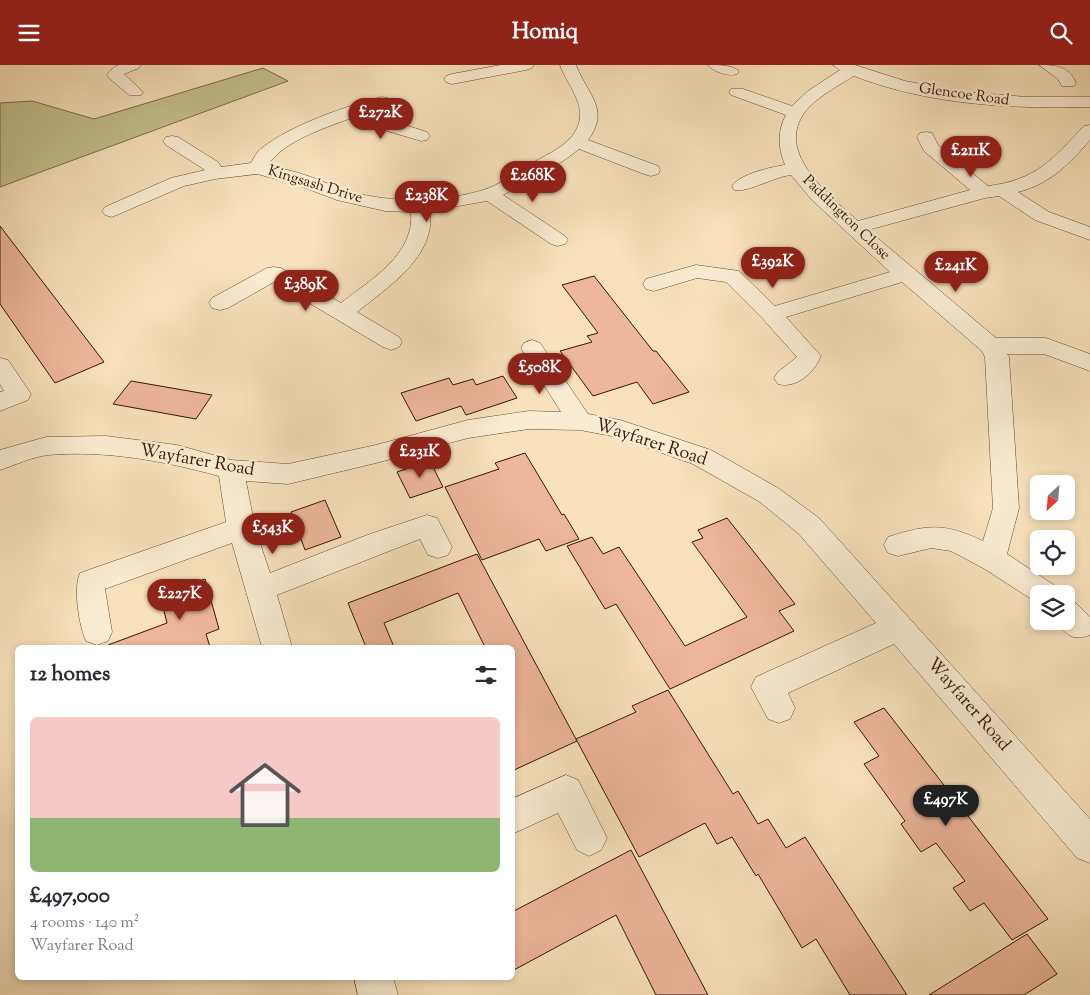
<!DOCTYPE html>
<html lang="en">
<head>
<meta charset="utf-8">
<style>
  :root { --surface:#fff; --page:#f2f2f3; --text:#2b2b33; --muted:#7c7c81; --accent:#8f2418 }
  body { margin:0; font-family:"Sorts Mill Goudy",serif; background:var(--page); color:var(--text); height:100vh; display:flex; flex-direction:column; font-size:19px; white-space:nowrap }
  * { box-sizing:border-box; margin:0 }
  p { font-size:16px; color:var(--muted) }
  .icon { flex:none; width:28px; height:28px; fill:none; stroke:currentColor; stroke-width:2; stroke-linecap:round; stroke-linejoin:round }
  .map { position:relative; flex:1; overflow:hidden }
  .details { position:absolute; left:15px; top:580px; width:500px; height:335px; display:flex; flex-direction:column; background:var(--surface); border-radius:8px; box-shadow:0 2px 8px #0003 }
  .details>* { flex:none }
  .needle { width:32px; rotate:206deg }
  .tools { position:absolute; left:1030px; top:410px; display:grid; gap:10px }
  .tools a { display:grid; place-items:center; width:45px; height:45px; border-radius:8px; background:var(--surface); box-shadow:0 2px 8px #0003; font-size:25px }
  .price { position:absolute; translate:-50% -42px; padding:0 11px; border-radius:18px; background:var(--accent); color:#fff; font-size:16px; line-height:32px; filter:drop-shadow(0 1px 2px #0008) }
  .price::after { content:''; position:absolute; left:50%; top:30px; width:15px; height:11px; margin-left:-8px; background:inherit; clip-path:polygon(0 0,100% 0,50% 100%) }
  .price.current { background:#222; color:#fff }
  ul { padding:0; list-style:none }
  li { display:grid; align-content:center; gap:10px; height:265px; padding:0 15px }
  li span { display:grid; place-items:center; height:155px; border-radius:8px; color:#555 }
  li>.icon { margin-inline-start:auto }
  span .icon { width:90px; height:90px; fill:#fffc; stroke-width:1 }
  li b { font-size:21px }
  h2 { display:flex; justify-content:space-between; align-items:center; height:60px; padding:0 15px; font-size:21px }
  header { display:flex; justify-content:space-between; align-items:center; height:65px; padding:0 15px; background:var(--accent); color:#fff; font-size:22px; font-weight:700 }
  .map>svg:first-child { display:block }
</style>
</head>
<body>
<header><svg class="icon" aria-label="menu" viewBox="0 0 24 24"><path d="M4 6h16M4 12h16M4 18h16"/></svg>Homiq<svg class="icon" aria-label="search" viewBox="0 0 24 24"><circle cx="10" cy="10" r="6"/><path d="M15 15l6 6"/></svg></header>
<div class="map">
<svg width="1090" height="930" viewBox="0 0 1090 930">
  <rect width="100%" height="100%" fill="#f8e1bc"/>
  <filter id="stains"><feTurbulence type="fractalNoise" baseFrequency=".004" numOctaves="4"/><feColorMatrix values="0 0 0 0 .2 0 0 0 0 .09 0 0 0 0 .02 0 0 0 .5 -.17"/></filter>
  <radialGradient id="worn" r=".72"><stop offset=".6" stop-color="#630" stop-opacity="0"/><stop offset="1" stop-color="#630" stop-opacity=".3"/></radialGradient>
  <!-- green -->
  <path fill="#c3c18d" stroke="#7c6b48" d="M263 3 288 16 0 122V38L32 36 94 54Z"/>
  <!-- building -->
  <g fill="#eeb69c" stroke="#351503">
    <path d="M0 161 104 297 55 318 0 239Z"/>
    <path d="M594 211 653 286H656L689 327 653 339 637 317 593 331 560 286 592 277 587 271 598 268 562 220Z"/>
    <path d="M503 311 517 333 466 350 461 341 416 356 401 328 449 313 453 320 473 314 476 320Z"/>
    <path d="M131 316 212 330 196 354 113 339Z"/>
    <path d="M525 388 562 450 564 449 579 474 546 486 539 474 482 495 445 422 499 404 495 398Z"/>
    <path d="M430 396 443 422 410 433 397 407Z"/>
    <path d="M325 435 341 472 305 485 291 447Z"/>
    <path d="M727 453 795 539 779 546 794 566 670 624 616 539 605 544 567 481 592 472 603 489 619 482 685 581 747 552 692 477 703 473 698 465Z"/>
    <path d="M477 489 577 676 512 706V582H485L458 528 384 558 394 582H366L348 538Z"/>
    <path d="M205 514 219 564 206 569 210 582H108V580L167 558 160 530Z"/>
    <path d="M668 625 733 729 738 726 758 759 768 754 786 783 805 772 907 930H850L816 874 802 883 758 809 756 811 732 772 717 779 705 758 639 792 576 674 636 647 632 641Z"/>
    <path d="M884 643 1048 854 1012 875 984 838 970 846 953 823 965 816 936 778 921 787 901 759 905 756 864 699 879 691 854 657Z"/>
    <path d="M631 785 708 930H656L616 850 512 906V847Z"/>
    <path d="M1027 869 1057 909 1024 930H929Z"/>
  </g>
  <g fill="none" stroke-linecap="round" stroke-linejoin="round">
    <!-- minor casing -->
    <g stroke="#664831" stroke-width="1">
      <g id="minor">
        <path d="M119 0H141L139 3 124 9 143 27 141 30H129L109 13 107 10C111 5 113 2 119 0Z"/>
        <path d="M501 0H534L532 3 526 5 452 19 446 17 444 14 446 11 452 9Z"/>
        <path d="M560 0H576C587 29 611 44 588 75L658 101 660 105 658 109 651 111 644 109 579 84 566 94 503 130 565 171 568 175 565 179 558 181 551 179 487 136 430 146C436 192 388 222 357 247L399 272 402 277 399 282 391 285 383 282 274 217 228 243 220 245 212 243 209 238 212 233 267 203 274 202 281 203 341 238C370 215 415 190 411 147L385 146 337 135 292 118 257 109 215 114 184 121 112 152 105 150 102 146 105 142 171 113 205 105 166 80 163 76 166 72 172 71 178 72 218 97 221 102 251 98C254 93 257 86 262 83 289 61 348 40 382 32L388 33 390 37 388 41 372 46 386 54 427 67 430 71 427 75 421 76 374 62 357 51C330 61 284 75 268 100 281 104 295 106 308 111 323 116 337 123 351 127 395 138 440 138 483 125 498 121 522 104 536 96 554 86 578 75 580 52 582 35 566 17 560 0Z"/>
        <path d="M708 0C719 0 732 0 739 6L737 9C728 12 714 7 708 0Z"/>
        <path d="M833 0H855L905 16 964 27 1027 32H1090V42C1010 44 929 40 854 11 839 20 823 29 810 41 769 84 828 129 858 156L970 125 924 86 917 72 920 68 926 67 932 68 938 80 988 121C1036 115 1052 95 1084 61L1090 60V75C1069 99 1050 119 1018 127L1049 147 1090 162V175L1035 155 999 131 985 133 868 165 996 273H1046L1090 289V306L1044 289H1007L1009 292 1019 443 1007 489 1054 520 1058 529H1039V539L983 503 951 486 931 483 898 491 888 488 884 480 888 472C928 459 945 458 983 476L993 443 985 292 982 286 902 217 786 252 821 291C814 308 796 324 778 319L774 313 778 307 797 292 763 254 726 217 697 213 654 226 646 224 643 219 646 214 696 200 739 206 775 241 890 207 812 135 791 110C773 112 748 128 734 125L732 121C740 109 771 102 785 100 778 83 777 66 786 50L731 30 729 27 731 24H743L792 41 808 26 840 5Z"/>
        <path d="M1039 0C1056 0 1069 1 1076 18L1074 21H1062L1058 14Z"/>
        <path d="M532 275 540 278 588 349 620 355 711 385 778 423 819 453 1090 754V798L1077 793 894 579 788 628 795 643 790 654 779 658 768 654 751 622 756 612 876 558 799 469 760 437 693 399 617 372 580 365 529 364 468 373 376 398 288 419 246 416 255 463 270 508 370 469 427 450 437 453 452 482 448 490 438 493 428 490 420 474 277 530 292 582H262L232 478 105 524 112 567 108 576 97 580 86 576C79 561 73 523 80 508L226 457 219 411C164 396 106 385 48 390 32 392 15 400 0 405V385L46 372 106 371 177 380 231 395 288 399 376 380 468 355 529 346 561 347 521 283 524 278Z"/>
        <path d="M0 293 8 295 31 329 28 335 0 346V327L4 326 0 319Z"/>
        <path d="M1066 534 1076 538 1090 552V570C1071 577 1067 569 1056 556H1066Z"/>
        <path d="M566 710 578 715 607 773 601 785 589 791 577 785 558 748 512 769V734Z"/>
        <path d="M354 912H393L398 930H358Z"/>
      </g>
    </g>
    <!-- minor -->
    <use href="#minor" fill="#faecd3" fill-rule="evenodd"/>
  </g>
  <g text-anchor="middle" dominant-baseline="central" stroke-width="5" stroke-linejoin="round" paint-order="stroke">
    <!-- far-street labels -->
    <g font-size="15" fill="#351503" stroke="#faecd3">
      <text transform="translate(964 30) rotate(8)">Glencoe Road</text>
      <text transform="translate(315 120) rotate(17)">Kingsash Drive</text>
      <text transform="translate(846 153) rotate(44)">Paddington Close</text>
    </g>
    <!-- street labels -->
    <g font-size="18" fill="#351503" stroke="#faecd3">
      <text transform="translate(651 378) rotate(18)">Wayfarer Road</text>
      <text transform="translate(197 396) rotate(10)">Wayfarer Road</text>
      <text transform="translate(968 640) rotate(49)">Wayfarer Road</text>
    </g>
  </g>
  <rect width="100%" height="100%" filter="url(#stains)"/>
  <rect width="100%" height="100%" fill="url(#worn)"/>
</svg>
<div class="tools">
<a><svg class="needle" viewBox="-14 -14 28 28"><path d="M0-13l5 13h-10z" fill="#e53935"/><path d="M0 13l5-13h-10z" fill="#7c7c81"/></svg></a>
<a><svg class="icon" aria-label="locate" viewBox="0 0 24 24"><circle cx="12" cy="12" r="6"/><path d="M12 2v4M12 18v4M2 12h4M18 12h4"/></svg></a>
<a><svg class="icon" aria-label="layers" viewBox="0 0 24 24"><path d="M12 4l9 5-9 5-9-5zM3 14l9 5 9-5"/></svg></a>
</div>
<b class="price" style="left:381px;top:75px">£272K</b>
<b class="price" style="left:971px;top:113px">£211K</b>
<b class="price" style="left:533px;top:138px">£268K</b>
<b class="price" style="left:427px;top:158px">£238K</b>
<b class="price" style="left:773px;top:224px">£392K</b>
<b class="price" style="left:956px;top:228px">£241K</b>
<b class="price" style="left:306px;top:247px">£389K</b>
<b class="price" style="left:540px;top:330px">£508K</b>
<b class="price" style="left:420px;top:414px">£231K</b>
<b class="price" style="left:273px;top:490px">£543K</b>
<b class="price" style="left:180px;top:556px">£227K</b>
<b class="price current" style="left:946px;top:762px">£497K</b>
<section class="details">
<h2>12 homes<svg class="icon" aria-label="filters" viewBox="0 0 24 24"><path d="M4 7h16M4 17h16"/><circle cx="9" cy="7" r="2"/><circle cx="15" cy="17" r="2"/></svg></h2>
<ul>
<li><span style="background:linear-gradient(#f6c9c9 65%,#8fb573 0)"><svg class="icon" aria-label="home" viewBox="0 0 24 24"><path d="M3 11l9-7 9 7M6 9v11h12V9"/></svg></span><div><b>£497,000</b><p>4 rooms · 140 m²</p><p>Wayfarer Road</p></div></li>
</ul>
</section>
</div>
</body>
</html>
